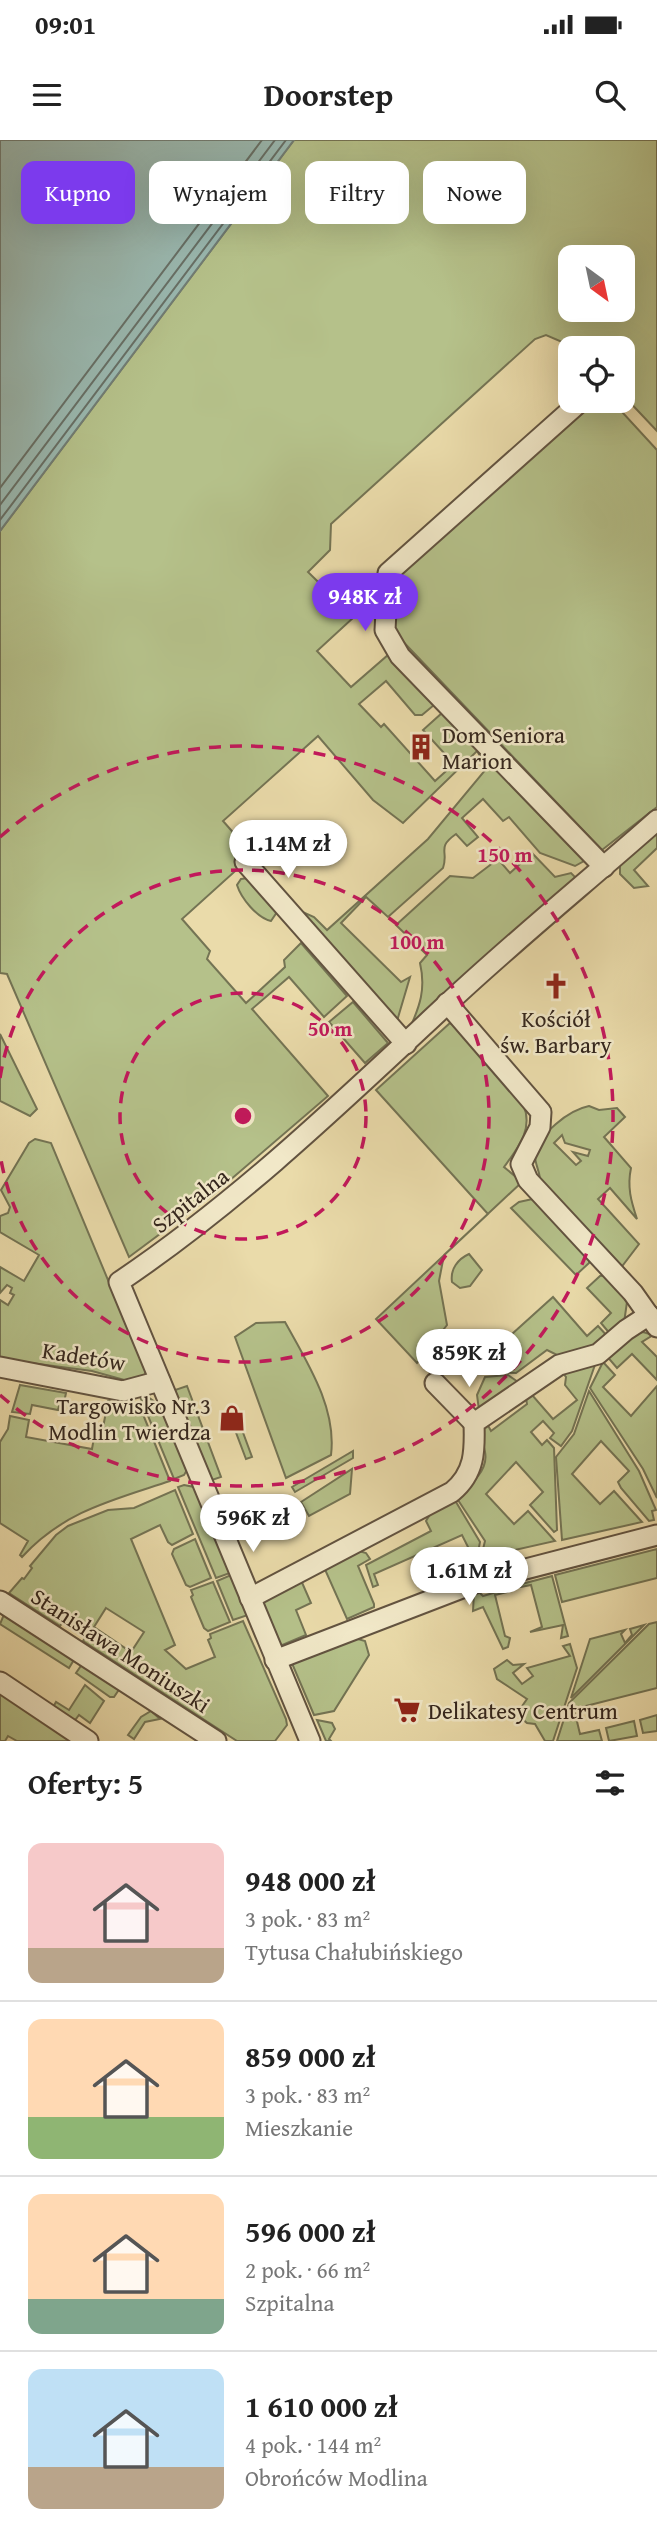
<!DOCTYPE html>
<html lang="pl">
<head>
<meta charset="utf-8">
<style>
  :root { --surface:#fff; --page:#f6f6f6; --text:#222; --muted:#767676; --line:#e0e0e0; --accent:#7c3aed }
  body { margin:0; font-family:"Gentium Book Plus",serif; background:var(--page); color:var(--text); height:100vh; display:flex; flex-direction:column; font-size:26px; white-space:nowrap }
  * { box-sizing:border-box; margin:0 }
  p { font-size:23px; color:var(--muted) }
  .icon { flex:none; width:38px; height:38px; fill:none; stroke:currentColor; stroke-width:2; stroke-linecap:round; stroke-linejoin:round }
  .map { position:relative; height:1601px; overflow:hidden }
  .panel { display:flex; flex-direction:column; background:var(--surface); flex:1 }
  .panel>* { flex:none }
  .hud { position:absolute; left:21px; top:21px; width:616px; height:63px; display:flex; gap:14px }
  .needle { width:46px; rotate:147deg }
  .fabs { position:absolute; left:558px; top:105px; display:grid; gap:14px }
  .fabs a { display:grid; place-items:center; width:77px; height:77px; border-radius:14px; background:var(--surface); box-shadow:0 7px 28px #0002; font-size:35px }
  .price { position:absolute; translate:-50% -60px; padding:0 16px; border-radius:24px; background:#fff; color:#222; font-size:23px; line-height:46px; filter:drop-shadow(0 2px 4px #0008) }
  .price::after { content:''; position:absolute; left:50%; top:42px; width:21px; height:16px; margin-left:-10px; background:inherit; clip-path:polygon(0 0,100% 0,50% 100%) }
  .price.selected { background:var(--accent); color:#fff }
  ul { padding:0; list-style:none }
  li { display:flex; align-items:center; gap:21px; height:175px; padding:0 28px }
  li+li { border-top:2px solid var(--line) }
  li span { display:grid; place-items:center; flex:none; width:196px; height:140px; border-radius:14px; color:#555 }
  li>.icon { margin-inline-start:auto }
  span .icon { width:84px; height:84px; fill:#fffc; stroke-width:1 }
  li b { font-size:30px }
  h2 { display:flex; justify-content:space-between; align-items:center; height:84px; padding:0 28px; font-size:30px }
  .pill { padding:0 24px; border-radius:14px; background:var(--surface); box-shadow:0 7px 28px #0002; font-size:24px; line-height:63px }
  .pill.selected { background:var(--accent); color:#fff }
  .status { display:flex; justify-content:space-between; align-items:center; height:49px; padding:0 35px; background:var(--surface); direction:ltr }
  .status svg { height:19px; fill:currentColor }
  header { display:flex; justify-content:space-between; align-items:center; height:91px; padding:0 28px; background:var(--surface); font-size:32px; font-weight:700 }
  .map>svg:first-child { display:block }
</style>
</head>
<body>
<div class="status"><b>09:01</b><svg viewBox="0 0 49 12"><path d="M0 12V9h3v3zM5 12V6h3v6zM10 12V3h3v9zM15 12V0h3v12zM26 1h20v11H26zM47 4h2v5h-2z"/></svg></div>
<header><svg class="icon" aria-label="menu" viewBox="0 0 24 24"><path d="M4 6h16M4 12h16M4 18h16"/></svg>Doorstep<svg class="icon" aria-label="search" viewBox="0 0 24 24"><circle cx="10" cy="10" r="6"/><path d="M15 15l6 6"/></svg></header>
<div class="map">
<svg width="657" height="1601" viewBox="0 0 657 1601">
  <rect width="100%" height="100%" fill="#eadbaa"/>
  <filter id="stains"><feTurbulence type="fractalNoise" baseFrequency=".00286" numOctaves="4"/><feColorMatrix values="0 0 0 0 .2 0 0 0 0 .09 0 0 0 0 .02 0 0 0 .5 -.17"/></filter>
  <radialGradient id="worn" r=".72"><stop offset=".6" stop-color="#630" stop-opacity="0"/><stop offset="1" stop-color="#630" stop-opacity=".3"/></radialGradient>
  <!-- green -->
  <g fill="#b5c18a" stroke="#747454" stroke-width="2" fill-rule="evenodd">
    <path d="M294 0H657V291L623 255V208H576L546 195 535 199 331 384 330 410 308 432 354 477 317 511 351 547 388 515 434 565 422 575H415L386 541 359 564 381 587 384 584 435 641 454 624 423 590 442 573 584 721 575 726 540 713 509 677 503 681 483 659 462 678 478 697 467 706 456 694C436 708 449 711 443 728L388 777 366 757 341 783 401 842 410 837 397 881 298 770 314 777 327 790 428 699 487 628 477 611 403 683 373 660 318 596 223 681 253 715 182 779 210 811 207 819 246 863 285 827 284 820 301 803 347 856 324 877 289 837 252 869 328 956 215 1053 129 1117 7 834 0 833V391ZM570 117H623V170H570Z"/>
    <path d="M590 261H612L657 310V667L602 710 392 490 399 429Z"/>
    <path d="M657 687V708L634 730 648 746 634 748 620 734V725Z"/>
    <path d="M532 713 555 737 571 733 577 739 409 890C420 866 426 849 420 823L427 815 396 785 450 736 473 738 498 719 510 733Z"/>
    <path d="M248 738 277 772 271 781C257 778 241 758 237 745L241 739Z"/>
    <path d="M353 862 388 903 365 923 329 882Z"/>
    <path d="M450 883 462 889 523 964C534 989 518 1008 504 1027L522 1042 444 1115 439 1141 447 1185 417 1223 376 1179 488 1074 376 950Z"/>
    <path d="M0 894 37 969 30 976 0 961Z"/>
    <path d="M589 966 599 970 617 968 625 977 604 997 631 1028C627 1047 631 1061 637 1079L610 1048 598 1059 639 1104 620 1129 540 1042C541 1034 535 1025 535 1016 538 994 569 970 589 966ZM562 995 565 1003 590 1010 588 1016 573 1012 581 1021 576 1025 554 1003Z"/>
    <path d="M35 999 51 1003 145 1229 146 1239 128 1241 92 1231 0 1219V1160L8 1165 14 1155 10 1153 12 1148 7 1145 0 1153V1127L24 1141 39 1115 0 1092V1076L8 1073 10 1067 1 1050 29 1003Z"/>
    <path d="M537 1058 590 1116 589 1123 576 1135 511 1068 519 1062Z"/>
    <path d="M469 1114 482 1130 470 1146 460 1148 452 1142C450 1129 458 1119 469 1114Z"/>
    <path d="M608 1135 627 1162 624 1183 611 1195 601 1183 611 1173 587 1148 600 1136Z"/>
    <path d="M553 1157 587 1196 598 1186 609 1198 600 1206 561 1217 547 1210 516 1233 489 1232 480 1223Z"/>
    <path d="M285 1182C307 1222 337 1268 331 1315L286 1338 235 1197 256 1183Z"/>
    <path d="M643 1192 653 1195 642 1202 657 1217V1240L632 1214 617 1228 605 1214 632 1193Z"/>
    <path d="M597 1219 572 1291 561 1306 550 1298 554 1293 543 1281 531 1292 542 1305 547 1300 554 1308 557 1390 554 1392 530 1365 543 1352 516 1322 486 1354 514 1384 528 1371 555 1401 488 1416 491 1431 483 1434 479 1426 485 1401 456 1357C469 1346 489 1331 485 1312 482 1297 480 1294 485 1280L491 1291 527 1264 525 1252 533 1256 553 1279 577 1260 565 1245 566 1237 562 1232Z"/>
    <path d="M603 1222 615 1235 603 1247 631 1276 657 1246V1358L643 1329 590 1248Z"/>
    <path d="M508 1235 518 1242 479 1270 477 1255 485 1237Z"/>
    <path d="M20 1245 66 1253 63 1267 59 1266 58 1270 32 1265 30 1274 12 1272Z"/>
    <path d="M187 1246 221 1337 209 1341 172 1251Z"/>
    <path d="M589 1251 639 1331 656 1370 652 1371 654 1380 649 1381 621 1348 618 1342 629 1331 601 1301 572 1334 600 1364 614 1351 642 1382 562 1400 556 1317 574 1294Z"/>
    <path d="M139 1254C168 1259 177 1306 187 1330L184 1335 174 1339Z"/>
    <path d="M108 1261 140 1267 170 1341C113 1360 64 1371 22 1417L20 1415 28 1401 0 1383V1302L8 1289 10 1276 29 1280 26 1297 92 1309 95 1292 102 1293Z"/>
    <path d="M238 1279 252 1317 246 1319 232 1282Z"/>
    <path d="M353 1311V1318L295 1352 292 1347Z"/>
    <path d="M352 1329 350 1354 309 1376 301 1362Z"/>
    <path d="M184 1345 194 1347 230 1433 216 1438 178 1347Z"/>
    <path d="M175 1350 193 1394 172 1405 168 1402 160 1385 131 1399 175 1505 165 1510 186 1529 215 1517 208 1500 211 1498 210 1494 243 1481 286 1579 287 1585 275 1601H237L83 1501 91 1489 68 1474 60 1486 9 1453 22 1438 24 1439 32 1428 30 1426 56 1395 68 1386 108 1370 134 1368ZM106 1468 144 1492 131 1512 94 1487Z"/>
    <path d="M453 1357 480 1402 476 1423 462 1395 374 1434 378 1445 373 1447 366 1425 431 1391 426 1381C433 1368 440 1363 453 1357Z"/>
    <path d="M195 1399 211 1438 190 1447 186 1445 172 1414 174 1409Z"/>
    <path d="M657 1409V1438L562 1462 555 1435Z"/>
    <path d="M359 1411 366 1413 370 1419 358 1426 374 1464V1467L347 1479 323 1425Z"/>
    <path d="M231 1435 248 1475 233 1480 217 1441Z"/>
    <path d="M552 1436 568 1496 561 1498 563 1485 530 1492 542 1487 531 1445 521 1447 518 1445Z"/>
    <path d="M300 1438 311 1463 296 1470 306 1495 280 1506 261 1464 268 1455Z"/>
    <path d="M213 1442 230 1482 208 1491 204 1488 191 1457 193 1455 191 1450Z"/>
    <path d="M506 1449 507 1452 495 1455 505 1496 510 1498 508 1507 503 1509 483 1467 473 1471 474 1453 478 1451 483 1456Z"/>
    <path d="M5 1472 75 1518 69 1528 0 1484Z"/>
    <path d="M657 1482V1548L574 1569 580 1594 599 1590 602 1601H557L569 1563 649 1484Z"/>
    <path d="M644 1485 571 1558 590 1499 625 1490 621 1494 625 1503 632 1495 630 1489Z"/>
    <path d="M351 1497 365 1501 369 1515 334 1571 314 1575 291 1521Z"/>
    <path d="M570 1504 577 1528 553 1601H545L535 1584 527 1583 520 1577V1569L527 1559 497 1539 494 1529 507 1520 513 1525 524 1524 513 1533 522 1544 533 1536 527 1528 570 1516 563 1506Z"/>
    <path d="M83 1523 120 1548 114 1557H110L76 1533Z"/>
    <path d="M85 1545 104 1561 90 1583 79 1575 73 1583 52 1569 56 1562 69 1570Z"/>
    <path d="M0 1552 78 1601H17L8 1596 5 1601H0Z"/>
    <path d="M151 1571 160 1579 145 1582 134 1599 128 1595 141 1577Z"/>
    <path d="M657 1575V1591L643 1593 640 1580Z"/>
    <path d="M317 1580 332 1583 335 1589 329 1599 331 1601H326Z"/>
    <path d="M634 1581 637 1596 609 1601 606 1588Z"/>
  </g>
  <!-- water -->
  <path fill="#9ab9b1" stroke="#717e76" stroke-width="2" d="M0 0H294L0 391Z"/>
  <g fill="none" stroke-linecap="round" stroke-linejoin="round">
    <!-- shore -->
    <g stroke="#677067" stroke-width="2">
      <path d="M0 348 262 0"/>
      <path d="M0 365 275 0"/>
      <path d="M0 380 286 0"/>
    </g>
    <!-- minor casing -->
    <g stroke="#625340" stroke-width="23">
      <g id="minor">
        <path d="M581 261 388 433 385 490 400 516 604 727"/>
        <path d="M245 722 406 904"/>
        <path d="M447 863 541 972 540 987 521 1024 528 1040 633 1153 657 1187"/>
        <path d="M0 1227 123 1251 160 1241"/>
        <path d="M435 1243 474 1283"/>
        <path d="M250 1458 452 1352C475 1333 475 1311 474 1283L559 1225 598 1214 626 1190 649 1175"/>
        <path d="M0 1461 216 1601"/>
        <path d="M275 1520 483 1440 657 1395"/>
        <path d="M0 1542 88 1601"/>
        <path d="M310 1601 119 1142C238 1062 341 963 446 865 514 801 587 742 657 680"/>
      </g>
    </g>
    <!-- minor -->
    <use href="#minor" stroke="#f1e8c8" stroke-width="19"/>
  </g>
  <!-- distance rings -->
  <g fill="none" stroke="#c2185b" stroke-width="3.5" stroke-dasharray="12 9">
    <circle cx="243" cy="976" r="123"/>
    <path d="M0 938A246 246 0 1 1 0 1014"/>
    <path d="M0 697A370 370 0 1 1 0 1255"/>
  </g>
  <!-- icons -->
  <defs>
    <g id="building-bare" transform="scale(2.1)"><path d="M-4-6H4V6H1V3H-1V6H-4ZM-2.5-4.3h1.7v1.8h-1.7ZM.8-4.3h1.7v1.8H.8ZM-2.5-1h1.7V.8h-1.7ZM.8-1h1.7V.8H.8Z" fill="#8f2418" stroke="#f1e8c8" stroke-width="2.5" paint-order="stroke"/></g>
    <g id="church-bare" transform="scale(2.1)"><path d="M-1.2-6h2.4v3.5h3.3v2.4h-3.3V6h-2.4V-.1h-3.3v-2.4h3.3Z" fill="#8f2418" stroke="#f1e8c8" stroke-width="2.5" paint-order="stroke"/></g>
    <g id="shop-bare" transform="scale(2.1)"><path d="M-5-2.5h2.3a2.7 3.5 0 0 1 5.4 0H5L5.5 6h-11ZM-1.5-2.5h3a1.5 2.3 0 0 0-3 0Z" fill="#8f2418" stroke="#f1e8c8" stroke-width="2.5" paint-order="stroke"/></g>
    <g id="supermarket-bare" transform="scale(2.1)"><path d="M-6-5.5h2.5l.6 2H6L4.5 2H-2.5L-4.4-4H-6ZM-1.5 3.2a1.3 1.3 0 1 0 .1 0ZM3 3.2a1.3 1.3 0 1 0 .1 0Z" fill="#8f2418" stroke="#f1e8c8" stroke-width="2.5" paint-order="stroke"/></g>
  </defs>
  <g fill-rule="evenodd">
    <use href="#building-bare" x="421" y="607"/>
    <use href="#church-bare" x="556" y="846"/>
    <use href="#shop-bare" x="232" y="1278"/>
    <use href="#supermarket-bare" x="407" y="1570"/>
  </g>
  <g text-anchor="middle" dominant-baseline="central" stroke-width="5" stroke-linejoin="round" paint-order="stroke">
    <!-- poi labels -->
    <g font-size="23" fill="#34261d" stroke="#f1e8c8" text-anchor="start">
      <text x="442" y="594">Dom Seniora<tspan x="442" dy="26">Marion</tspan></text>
      <text x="556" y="878" text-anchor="middle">Kościół<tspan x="556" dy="26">św. Barbary</tspan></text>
      <text x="211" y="1265" text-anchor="end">Targowisko Nr.3<tspan x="211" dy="26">Modlin Twierdza</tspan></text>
      <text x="428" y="1570">Delikatesy Centrum</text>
    </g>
    <!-- street labels -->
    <g font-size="23" fill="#34261d" stroke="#f1e8c8">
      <text transform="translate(190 1060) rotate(-38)">Szpitalna</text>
      <text transform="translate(84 1216) rotate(9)">Kadetów</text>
      <text transform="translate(121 1510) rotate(33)">Stanisława Moniuszki</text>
    </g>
  </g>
  <circle cx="243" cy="976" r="10" fill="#c2185b" stroke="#f1e8c8" stroke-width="3.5"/>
  <g font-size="21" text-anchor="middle" font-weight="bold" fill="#c2185b" stroke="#f1e8c8" stroke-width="5" stroke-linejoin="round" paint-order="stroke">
    <text x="505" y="722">150 m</text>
    <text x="417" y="809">100 m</text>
    <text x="330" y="896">50 m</text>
  </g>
  <rect width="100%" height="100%" filter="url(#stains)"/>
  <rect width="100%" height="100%" fill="url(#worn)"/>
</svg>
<div class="fabs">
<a><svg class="needle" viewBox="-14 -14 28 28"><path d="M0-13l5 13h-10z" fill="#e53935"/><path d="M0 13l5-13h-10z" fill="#767676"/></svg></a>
<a><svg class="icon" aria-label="locate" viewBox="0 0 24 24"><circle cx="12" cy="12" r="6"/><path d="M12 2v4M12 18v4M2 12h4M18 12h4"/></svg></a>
</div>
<b class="price selected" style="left:365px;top:493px">948K zł</b>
<b class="price" style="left:288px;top:740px">1.14M zł</b>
<b class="price" style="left:469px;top:1249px">859K zł</b>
<b class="price" style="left:253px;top:1414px">596K zł</b>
<b class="price" style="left:469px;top:1467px">1.61M zł</b>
<div class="hud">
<a class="pill selected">Kupno</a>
<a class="pill">Wynajem</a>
<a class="pill">Filtry</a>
<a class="pill">Nowe</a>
</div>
</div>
<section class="panel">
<h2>Oferty: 5<svg class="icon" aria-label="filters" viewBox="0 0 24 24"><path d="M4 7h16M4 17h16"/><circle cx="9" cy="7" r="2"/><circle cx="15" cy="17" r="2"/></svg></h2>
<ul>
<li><span style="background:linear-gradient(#f6c9c9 75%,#b9a48a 0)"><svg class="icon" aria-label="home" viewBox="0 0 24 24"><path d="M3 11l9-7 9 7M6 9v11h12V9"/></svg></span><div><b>948 000 zł</b><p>3 pok. · 83 m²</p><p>Tytusa Chałubińskiego</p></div></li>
<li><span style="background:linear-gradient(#ffd9b3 70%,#8fb573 0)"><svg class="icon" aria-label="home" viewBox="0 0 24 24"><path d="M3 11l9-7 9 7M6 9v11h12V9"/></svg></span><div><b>859 000 zł</b><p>3 pok. · 83 m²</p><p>Mieszkanie</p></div></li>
<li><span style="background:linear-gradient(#ffd9b3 75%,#7fa58c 0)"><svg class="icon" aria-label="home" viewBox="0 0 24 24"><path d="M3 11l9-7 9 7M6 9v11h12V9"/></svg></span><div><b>596 000 zł</b><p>2 pok. · 66 m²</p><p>Szpitalna</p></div></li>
<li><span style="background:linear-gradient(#bfe0f5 70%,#b9a48a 0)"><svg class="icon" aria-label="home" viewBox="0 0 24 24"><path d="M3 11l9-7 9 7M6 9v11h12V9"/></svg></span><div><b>1 610 000 zł</b><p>4 pok. · 144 m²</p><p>Obrońców Modlina</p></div></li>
</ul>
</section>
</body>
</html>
